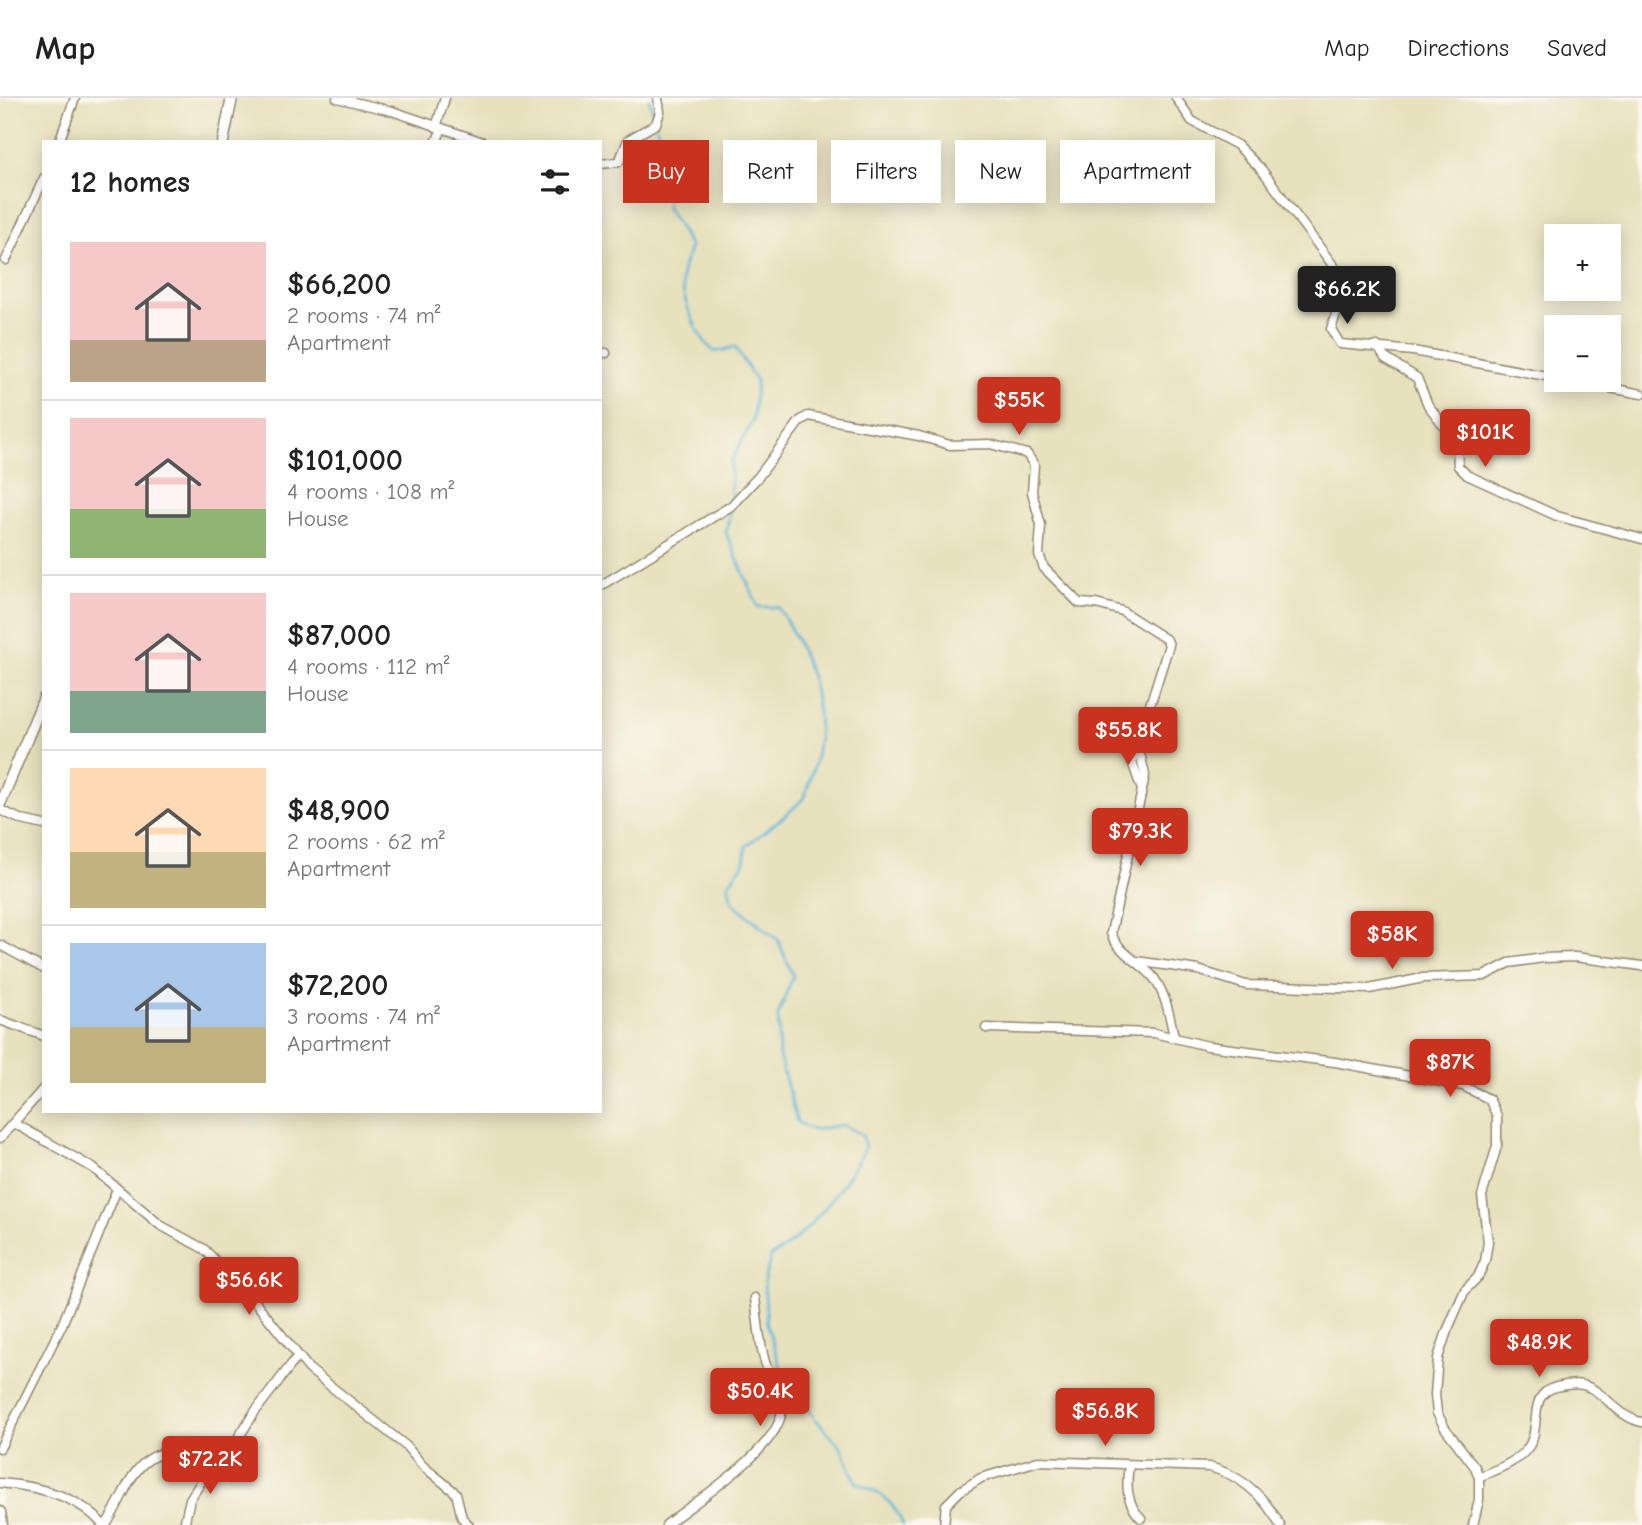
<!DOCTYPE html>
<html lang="en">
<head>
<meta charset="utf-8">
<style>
  :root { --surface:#fff; --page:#f2f2f2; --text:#222; --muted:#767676; --line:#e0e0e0; --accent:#c8321e }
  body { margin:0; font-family:"Comic Neue",sans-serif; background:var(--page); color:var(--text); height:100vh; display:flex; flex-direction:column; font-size:26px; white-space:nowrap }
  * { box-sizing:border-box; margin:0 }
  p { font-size:23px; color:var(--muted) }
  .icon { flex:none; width:38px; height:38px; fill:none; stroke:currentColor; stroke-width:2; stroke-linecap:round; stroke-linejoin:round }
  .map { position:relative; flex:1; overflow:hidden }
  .side { position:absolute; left:42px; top:42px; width:560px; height:973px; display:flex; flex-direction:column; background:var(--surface); border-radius:0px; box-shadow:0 4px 18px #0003 }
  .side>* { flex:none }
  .banner { position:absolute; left:623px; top:42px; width:665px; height:63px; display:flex; gap:14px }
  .controls { position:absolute; left:1544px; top:126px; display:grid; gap:14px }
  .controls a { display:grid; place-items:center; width:77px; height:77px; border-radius:0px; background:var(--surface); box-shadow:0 4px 18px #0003; font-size:35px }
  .price { position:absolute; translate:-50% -60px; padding:0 16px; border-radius:7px; background:var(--accent); color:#fff; font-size:23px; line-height:46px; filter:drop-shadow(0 2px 4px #0008) }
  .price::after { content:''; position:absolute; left:50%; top:42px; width:21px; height:16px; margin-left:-10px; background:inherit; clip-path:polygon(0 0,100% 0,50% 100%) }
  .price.on { background:#222; color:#fff }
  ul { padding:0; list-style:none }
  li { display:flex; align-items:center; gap:21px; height:175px; padding:0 28px }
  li+li { border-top:2px solid var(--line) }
  li span { display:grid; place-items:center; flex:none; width:196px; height:140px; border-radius:0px; color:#555 }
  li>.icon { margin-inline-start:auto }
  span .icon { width:84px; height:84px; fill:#fffc; stroke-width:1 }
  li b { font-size:30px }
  h2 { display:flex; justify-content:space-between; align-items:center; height:84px; padding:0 28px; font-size:30px }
  .tag { padding:0 24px; border-radius:0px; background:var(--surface); box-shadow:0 4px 18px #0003; font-size:24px; line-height:63px }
  .tag.on { background:var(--accent); color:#fff }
  header { display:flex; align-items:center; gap:42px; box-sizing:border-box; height:98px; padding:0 35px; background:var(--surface); border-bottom:2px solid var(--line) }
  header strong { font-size:33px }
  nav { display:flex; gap:38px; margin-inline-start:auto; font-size:24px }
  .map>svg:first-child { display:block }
</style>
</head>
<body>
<header>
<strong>Map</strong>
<nav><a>Map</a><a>Directions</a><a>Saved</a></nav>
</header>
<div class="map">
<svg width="1642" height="1427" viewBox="0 0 1642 1427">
  <rect width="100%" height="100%" fill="#fbf7ec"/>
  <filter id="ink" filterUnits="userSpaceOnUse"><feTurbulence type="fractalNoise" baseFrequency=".0143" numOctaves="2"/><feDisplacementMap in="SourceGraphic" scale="14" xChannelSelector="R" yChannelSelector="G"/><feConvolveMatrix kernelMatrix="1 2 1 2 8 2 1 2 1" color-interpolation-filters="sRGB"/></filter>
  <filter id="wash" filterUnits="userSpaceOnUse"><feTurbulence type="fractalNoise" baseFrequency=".00686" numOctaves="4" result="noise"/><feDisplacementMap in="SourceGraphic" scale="28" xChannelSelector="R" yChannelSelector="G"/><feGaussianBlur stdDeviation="1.57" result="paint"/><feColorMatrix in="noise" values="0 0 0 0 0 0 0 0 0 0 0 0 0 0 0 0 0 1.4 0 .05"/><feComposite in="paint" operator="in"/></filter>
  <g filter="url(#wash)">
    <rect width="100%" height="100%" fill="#e7e1bd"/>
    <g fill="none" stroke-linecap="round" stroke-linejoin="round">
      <!-- stream -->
      <g stroke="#61b7dd" stroke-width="2.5">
        <path d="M649 0 654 19"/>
        <path d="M657 29 667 110 690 148C688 157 683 166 682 175 679 196 698 242 715 254L735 249 756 283 753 322 731 363V404"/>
        <path d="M730 411 726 435 758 509H778C810 560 831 619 811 678 809 684 808 693 804 699 796 712 760 736 746 748L744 765 728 786 733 805 778 842 793 878 778 917 779 958 797 1024 813 1032 843 1027 862 1037 865 1049C847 1084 806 1141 771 1158L764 1183 767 1226 782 1274 801 1291 811 1316 841 1349 856 1384C880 1396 893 1401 903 1427"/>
      </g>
    </g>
  </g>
  <g filter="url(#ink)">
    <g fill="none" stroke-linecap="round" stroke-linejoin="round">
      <!-- minor casing -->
      <g stroke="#91866e" stroke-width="11">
        <g id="minor">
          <path d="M337 0 392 13 483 44"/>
          <path d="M1176 0 1192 23 1237 47 1262 72 1341 178 1343 194 1331 231 1340 246 1413 253 1642 296"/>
          <path d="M436 29 445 0"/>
          <path d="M59 44 75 0"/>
          <path d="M436 44 442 31"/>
          <path d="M600 66 619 64 628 42 656 26 660 14 658 0"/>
          <path d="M6 162 44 80"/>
          <path d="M1377 248 1385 260 1417 280 1428 307 1457 345 1458 368 1467 377 1557 418 1642 441"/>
          <path d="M600 255H606"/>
          <path d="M600 488 731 408 759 378 800 323 808 318 919 338 950 347 990 346 1027 356 1034 367 1032 394 1041 427 1039 457 1044 470 1079 505 1096 506 1122 513 1167 542 1169 547 1132 664 1142 692 1111 835C1117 854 1142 865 1154 880 1166 897 1170 919 1174 939"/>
          <path d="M1138 647 1145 677 1142 692"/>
          <path d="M0 712 22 722 44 727"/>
          <path d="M0 847 44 871"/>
          <path d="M1136 863 1198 872 1246 887 1369 891 1423 880 1484 878 1509 865 1543 860 1575 859 1642 868"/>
          <path d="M0 922 44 938"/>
          <path d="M986 930 1154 935 1208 948 1335 964 1463 988 1489 1001 1497 1018V1048L1482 1098 1488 1144 1485 1163 1478 1179 1465 1192 1447 1233 1438 1260 1435 1296 1437 1315 1445 1330 1475 1369 1479 1379V1402L1473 1427"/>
          <path d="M14 1025 93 1070 160 1127 204 1151 252 1200 309 1271 406 1348 423 1368 456 1395 462 1420 469 1427"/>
          <path d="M0 1040 44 990"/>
          <path d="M0 1350 62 1227 117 1091"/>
          <path d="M1129 1367C1126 1386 1126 1406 1141 1420"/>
          <path d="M1479 1379C1494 1372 1516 1365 1526 1352 1544 1332 1525 1297 1556 1289 1564 1287 1574 1285 1583 1287 1605 1293 1618 1320 1642 1324"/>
          <path d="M0 1385C36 1388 79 1397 103 1427"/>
          <path d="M106 1427C130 1390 132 1351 187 1352 200 1353 218 1358 230 1353L254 1315 297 1259"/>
          <path d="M184 1427 190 1401 220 1355"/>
          <path d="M666 1427C694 1404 791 1344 781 1305 778 1291 769 1278 765 1264 759 1244 758 1221 755 1200"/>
          <path d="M944 1427 946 1407 960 1393 981 1380 1038 1363 1209 1369C1241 1377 1264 1398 1280 1427"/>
        </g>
      </g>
      <!-- tertiary casing -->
      <g stroke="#91866e" stroke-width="13">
        <g id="tertiary">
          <path d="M223 44 232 0"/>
          <path d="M0 706 44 600"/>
          <path d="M0 1414 2 1427"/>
        </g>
      </g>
      <!-- minor -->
      <use href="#minor" stroke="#fff" stroke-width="8"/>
      <!-- tertiary -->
      <use href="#tertiary" stroke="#fff" stroke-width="10"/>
    </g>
  </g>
</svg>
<div class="controls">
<a>+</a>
<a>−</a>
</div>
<b class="price on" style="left:1347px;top:228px">$66.2K</b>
<b class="price" style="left:1019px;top:339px">$55K</b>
<b class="price" style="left:1485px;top:371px">$101K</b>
<b class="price" style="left:1128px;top:669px">$55.8K</b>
<b class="price" style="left:1140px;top:770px">$79.3K</b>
<b class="price" style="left:1392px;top:873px">$58K</b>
<b class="price" style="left:1450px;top:1001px">$87K</b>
<b class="price" style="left:249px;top:1219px">$56.6K</b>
<b class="price" style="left:1539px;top:1281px">$48.9K</b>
<b class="price" style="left:760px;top:1330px">$50.4K</b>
<b class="price" style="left:1105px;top:1350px">$56.8K</b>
<b class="price" style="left:210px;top:1398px">$72.2K</b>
<div class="banner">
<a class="tag on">Buy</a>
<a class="tag">Rent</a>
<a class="tag">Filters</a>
<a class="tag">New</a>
<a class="tag">Apartment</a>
</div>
<section class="side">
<h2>12 homes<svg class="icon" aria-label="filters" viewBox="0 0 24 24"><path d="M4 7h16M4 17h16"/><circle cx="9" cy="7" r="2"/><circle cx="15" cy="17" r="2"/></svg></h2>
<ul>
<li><span style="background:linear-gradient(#f6c9c9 70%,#b9a48a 0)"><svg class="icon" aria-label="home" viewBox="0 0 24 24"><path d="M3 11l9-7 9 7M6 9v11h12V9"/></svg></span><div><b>$66,200</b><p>2 rooms · 74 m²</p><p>Apartment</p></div></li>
<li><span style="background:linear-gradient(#f6c9c9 65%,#8fb573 0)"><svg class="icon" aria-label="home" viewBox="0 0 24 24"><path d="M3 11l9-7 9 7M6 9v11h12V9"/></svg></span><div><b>$101,000</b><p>4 rooms · 108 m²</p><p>House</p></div></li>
<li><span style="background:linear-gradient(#f6c9c9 70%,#7fa58c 0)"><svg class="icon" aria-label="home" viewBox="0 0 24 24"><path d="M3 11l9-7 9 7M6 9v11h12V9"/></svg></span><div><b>$87,000</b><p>4 rooms · 112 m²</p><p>House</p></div></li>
<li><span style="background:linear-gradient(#ffd9b3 60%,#c2b280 0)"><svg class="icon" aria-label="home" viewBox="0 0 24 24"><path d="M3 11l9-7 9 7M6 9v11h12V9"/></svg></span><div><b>$48,900</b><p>2 rooms · 62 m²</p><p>Apartment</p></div></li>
<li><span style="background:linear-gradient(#a9c7e8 60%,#c2b280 0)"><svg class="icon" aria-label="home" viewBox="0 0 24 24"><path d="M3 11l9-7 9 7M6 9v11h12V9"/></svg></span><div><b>$72,200</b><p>3 rooms · 74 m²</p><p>Apartment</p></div></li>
</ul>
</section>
</div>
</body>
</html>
